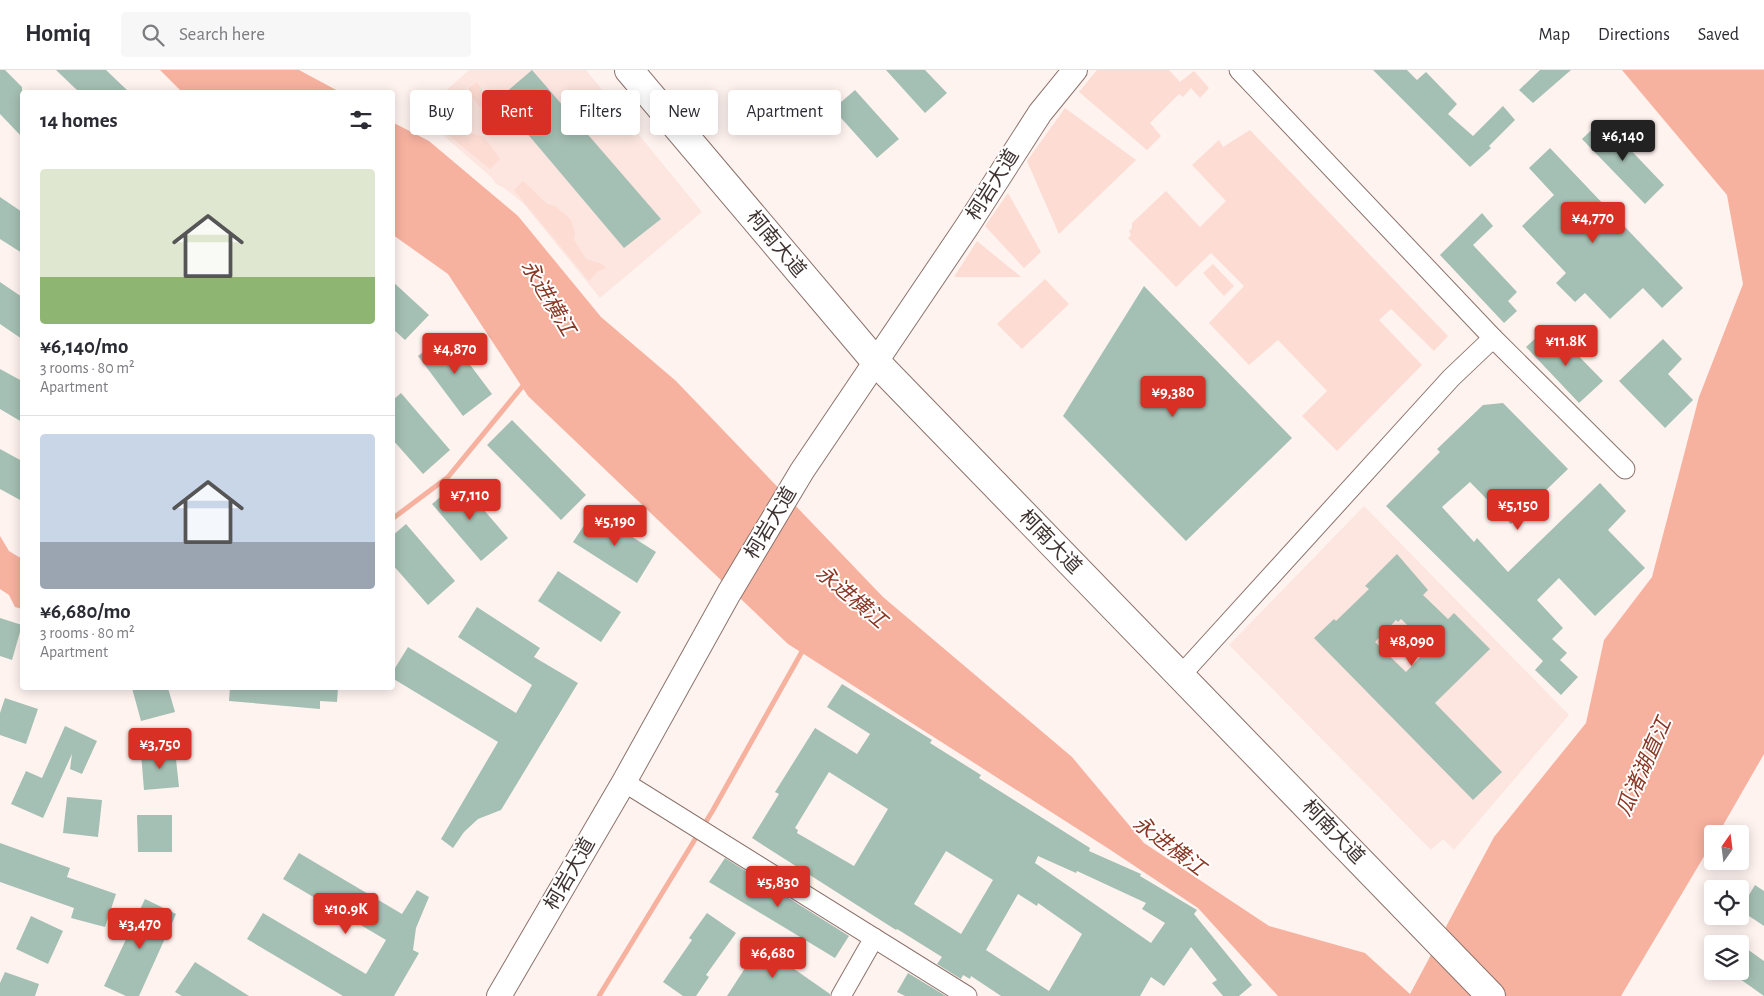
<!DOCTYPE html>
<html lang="en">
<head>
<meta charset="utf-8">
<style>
  :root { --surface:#fff; --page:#f7f7f7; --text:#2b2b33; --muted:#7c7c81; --line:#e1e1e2; --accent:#d93025 }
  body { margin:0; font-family:"Alegreya Sans","Noto Sans SC",sans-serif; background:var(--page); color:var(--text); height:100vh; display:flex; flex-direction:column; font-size:19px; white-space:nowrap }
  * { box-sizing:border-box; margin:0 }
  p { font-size:16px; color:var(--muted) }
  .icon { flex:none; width:28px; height:28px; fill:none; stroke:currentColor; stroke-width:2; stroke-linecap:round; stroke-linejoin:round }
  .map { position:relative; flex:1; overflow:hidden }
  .drawer { position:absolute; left:20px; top:20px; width:375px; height:600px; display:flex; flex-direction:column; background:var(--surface); border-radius:5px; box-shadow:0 2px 12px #0003 }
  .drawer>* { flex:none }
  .banner { position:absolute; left:410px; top:20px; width:475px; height:45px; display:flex; gap:10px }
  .needle { width:32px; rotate:14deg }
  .tools { position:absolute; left:1704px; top:755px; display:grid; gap:10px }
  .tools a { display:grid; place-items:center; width:45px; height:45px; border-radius:5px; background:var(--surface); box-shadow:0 2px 12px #0003; font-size:25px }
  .price { position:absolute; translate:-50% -42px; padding:0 11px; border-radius:5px; background:var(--accent); color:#fff; font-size:16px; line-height:32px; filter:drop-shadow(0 1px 2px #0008) }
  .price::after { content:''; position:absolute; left:50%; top:30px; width:15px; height:11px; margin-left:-8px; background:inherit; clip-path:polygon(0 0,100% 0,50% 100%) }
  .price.active { background:#222; color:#fff }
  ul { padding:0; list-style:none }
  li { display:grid; align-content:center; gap:10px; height:265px; padding:0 20px }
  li+li { border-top:1px solid var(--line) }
  li span { display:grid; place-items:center; height:155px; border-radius:5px; color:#555 }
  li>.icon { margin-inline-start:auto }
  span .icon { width:90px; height:90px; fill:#fffc; stroke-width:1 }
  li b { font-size:21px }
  h2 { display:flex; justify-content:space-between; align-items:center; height:60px; padding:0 20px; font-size:21px }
  .pill { padding:0 18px; border-radius:5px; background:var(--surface); box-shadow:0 2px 12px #0003; font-size:18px; line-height:45px }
  .pill.active { background:var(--accent); color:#fff }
  header { display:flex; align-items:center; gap:30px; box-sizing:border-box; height:70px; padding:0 25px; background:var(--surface); border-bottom:1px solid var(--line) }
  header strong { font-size:24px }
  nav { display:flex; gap:28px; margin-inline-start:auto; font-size:18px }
  .search { width:350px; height:45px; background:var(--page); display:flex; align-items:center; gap:12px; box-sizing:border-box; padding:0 18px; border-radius:5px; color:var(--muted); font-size:19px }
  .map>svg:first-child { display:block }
</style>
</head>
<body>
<header>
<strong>Homiq</strong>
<div class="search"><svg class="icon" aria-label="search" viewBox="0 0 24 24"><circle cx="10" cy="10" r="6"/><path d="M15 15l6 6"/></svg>Search here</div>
<nav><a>Map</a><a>Directions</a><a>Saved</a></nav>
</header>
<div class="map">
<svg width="1764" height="926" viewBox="0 0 1764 926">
  <rect width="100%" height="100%" fill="#fff3f0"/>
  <!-- built -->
  <g fill="#fde6e0">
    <path d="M469 0H586L702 142 600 228 523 133 504 118 496 114 491 107 437 60 415 48Z"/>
    <path d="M1364 436 1569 645 1454 780 1443 769 1431 780 1229 575Z"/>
  </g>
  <!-- green -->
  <g fill="#fcdcd3">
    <path d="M1097 0H1169L1180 12 1194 1 1209 18 1200 28 1191 18 1183 27 1179 24 1150 53 1161 66 1147 80 1079 22Z"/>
    <path d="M477 12 511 58 505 62 500 61 469 24V18Z"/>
    <path d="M441 28 452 47 465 61 484 67 500 89 490 99 440 58 419 47Z"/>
    <path d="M1065 38 1136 90 1059 164 1027 91Z"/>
    <path d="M1250 60 1448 266 1434 281 1391 239 1379 250 1422 295 1337 381 1302 346 1327 321 1278 270 1249 295 1209 253 1244 216 1211 183 1176 217 1128 168 1131 165 1129 161 1132 158V153L1166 121 1200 157 1226 131 1192 95 1219 70 1223 77Z"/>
    <path d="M523 111 547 134 555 136 571 150 575 163 574 170 586 189 602 194 606 198 598 201 589 211 514 120Z"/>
    <path d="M1008 123 1041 182 1024 198 985 156Z"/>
    <path d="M977 171 1021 207H954Z"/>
    <path d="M1213 194 1234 216 1224 226 1203 203Z"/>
    <path d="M1045 209 1069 234 1022 279 997 254Z"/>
  </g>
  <!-- water -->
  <g fill="#f7b19f">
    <path d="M160 0H299L340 22H182Z"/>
    <path d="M1622 0H1764V684L1718 764H1712V773L1621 926H1278L1198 838 1109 779 788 574 528 326 448 204 393 165 392 52 429 71 518 146 601 247 676 311 883 527 1072 687 1144 773 1269 856 1365 883 1410 924 1494 767 1586 653 1604 570 1652 507 1699 327 1743 214 1727 125Z"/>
    <path d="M0 466 9 481 22 489V539L15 537 9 525 0 519Z"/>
  </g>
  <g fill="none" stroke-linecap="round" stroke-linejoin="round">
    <!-- stream -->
    <g stroke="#f7b19f" stroke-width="5">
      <path d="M392 449 448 407 526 312"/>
      <path d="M599 926 713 740 804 578"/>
    </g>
  </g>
  <!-- building -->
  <g fill="#a4bfb3" fill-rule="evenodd">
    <path d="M0 0H5L22 17V67L0 44Z"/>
    <path d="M56 0H106L129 22H79Z"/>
    <path d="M532 0 661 149 624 178 498 29Z"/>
    <path d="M886 0H925L947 23 925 43Z"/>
    <path d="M1373 0H1407L1417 10 1426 2 1457 34 1448 44 1473 66 1503 36 1515 50 1489 76 1491 78 1470 97Z"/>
    <path d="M1540 0H1571L1533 33 1519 20Z"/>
    <path d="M855 20 899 69 877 88 833 39Z"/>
    <path d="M1602 50 1664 115 1645 134 1582 69Z"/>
    <path d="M1550 78 1683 218 1662 238 1643 218 1610 249 1585 223 1575 232 1556 213 1566 203 1522 156 1554 125 1529 98Z"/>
    <path d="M0 127 22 142V183L0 169Z"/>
    <path d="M1482 143 1493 156 1473 175 1517 222 1508 231 1517 241 1504 253 1440 185Z"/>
    <path d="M392 211 429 245 405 270 392 258Z"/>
    <path d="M0 212 22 227V269L0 254Z"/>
    <path d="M1144 216 1292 368 1186 471 1063 346Z"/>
    <path d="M447 264 492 324 463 346 418 286Z"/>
    <path d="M1539 265 1551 277 1561 268 1603 311 1579 333 1526 277Z"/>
    <path d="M1663 269 1682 289 1668 304 1693 330 1665 358 1619 311Z"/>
    <path d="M0 299 22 311V352L0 339Z"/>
    <path d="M401 323 450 380 423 404 392 369V331Z"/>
    <path d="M1503 333 1568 399 1511 454 1470 412 1442 437 1474 472 1477 468 1508 502 1600 413 1626 441 1608 460 1645 498 1595 546 1559 508 1537 530 1563 558 1552 569 1567 583 1560 590 1578 607 1561 625 1535 600 1543 591 1386 436 1440 382 1437 379 1483 335Z"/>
    <path d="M512 350 586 425 561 450 487 375Z"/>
    <path d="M0 379 22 391V431L0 419Z"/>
    <path d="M459 411 508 468 481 491 432 434Z"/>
    <path d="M593 442 656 482 637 513 573 472Z"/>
    <path d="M406 454 455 511 428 535 392 494V466Z"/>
    <path d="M1397 484 1428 520 1423 525 1448 549 1454 543 1490 579 1435 633 1502 702 1473 730 1314 568 1334 549 1336 551 1369 519 1365 516ZM1401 549 1430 577 1406 602 1375 572 1396 550 1398 552Z"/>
    <path d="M558 501 621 542 601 572 538 531Z"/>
    <path d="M477 537 540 578 534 587 578 613 501 740 478 749 464 762 453 778 441 769 498 672 392 608V603L408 577 516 643 532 615 458 567Z"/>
    <path d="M0 548 22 555 12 590 0 586Z"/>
    <path d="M842 614 932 670 930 673 981 705 979 708 1090 778 1089 781 1141 804 1140 806 1197 840 1194 844 1252 915 1239 926H1223L1212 913 1217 910 1191 877 1164 916 1151 907 1140 926H1001L971 906 970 909 963 905 961 909 937 894 942 887 897 859 896 860 752 768 779 724 775 722 815 658 857 684 870 664 827 637ZM829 702 888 739 854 796 797 763 798 760 795 758ZM946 781 993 810 961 864 914 834ZM1038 786 1076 803 1077 801 1146 833 1142 839 1165 853 1151 873 1035 793ZM1018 824 1037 836 1038 833 1082 864 1049 921 986 880Z"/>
    <path d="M132 618H168L175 642 141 651Z"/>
    <path d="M230 618H338L337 632 320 631V639L229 631Z"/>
    <path d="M5 628 38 639 26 674 0 665V643Z"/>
    <path d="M65 656 97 671 82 704 70 699 72 684 43 748 11 734 26 701 42 708Z"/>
    <path d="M175 680 179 717 144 720 141 683Z"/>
    <path d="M67 727 102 730 98 767 63 763Z"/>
    <path d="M137 745H172V782H138Z"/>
    <path d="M0 773 70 798 67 807 116 824 105 857 71 848 74 838 0 812Z"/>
    <path d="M299 783 402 844 417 820 429 827 416 858 413 880 419 883 394 926H343L247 869 263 843 366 904 386 870 283 809Z"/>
    <path d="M725 788 849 866 835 888 709 812Z"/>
    <path d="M1755 815 1764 821V856L1740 840Z"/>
    <path d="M145 829 176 844 139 926H126L104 916Z"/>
    <path d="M707 843 736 863 706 905 709 907 696 926H683L663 912 692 870 689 868Z"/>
    <path d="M31 846 63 861 48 894 16 879Z"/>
    <path d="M1740 874 1764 891V926L1740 909Z"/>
    <path d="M760 875 830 924V926H727Z"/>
    <path d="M195 892 249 926H182L175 922Z"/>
    <path d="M5 902 39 914 35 926H0V913Z"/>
    <path d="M908 903 946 926H905L897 922Z"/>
  </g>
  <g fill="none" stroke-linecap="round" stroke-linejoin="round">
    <!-- minor casing -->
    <g stroke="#8c736c" stroke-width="21">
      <g id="minor">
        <path d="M1239 0 1493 268 1625 399"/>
        <path d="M1181 605 1451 308 1493 268"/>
        <path d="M624 712 967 926"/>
        <path d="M841 926 874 868"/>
      </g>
    </g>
    <!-- tertiary casing -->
    <g stroke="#8c736c" stroke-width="26">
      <path id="tertiary" d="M499 926 624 712 729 523 802 401 968 155 1040 43 1075 0"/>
    </g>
    <!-- secondary casing -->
    <g stroke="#8c736c" stroke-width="30">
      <path id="secondary" d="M629 0 876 292 1491 926"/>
    </g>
    <!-- minor -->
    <use href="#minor" stroke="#fff" stroke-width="19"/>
    <!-- tertiary -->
    <use href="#tertiary" stroke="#fff" stroke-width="24"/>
    <!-- secondary -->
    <use href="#secondary" stroke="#fff" stroke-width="28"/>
  </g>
  <g text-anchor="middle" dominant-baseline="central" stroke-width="4" stroke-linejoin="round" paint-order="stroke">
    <!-- street labels -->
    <g font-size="20" fill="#3e3330" stroke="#fff">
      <text transform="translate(993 115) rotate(-58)">柯岩大道</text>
      <text transform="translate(776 174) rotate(50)">柯南大道</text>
      <text transform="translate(771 453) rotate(-59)">柯岩大道</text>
      <text transform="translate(1050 472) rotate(46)">柯南大道</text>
      <text transform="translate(1333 762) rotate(46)">柯南大道</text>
      <text transform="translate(570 804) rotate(-60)">柯岩大道</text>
    </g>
    <!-- water labels -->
    <g font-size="21" font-style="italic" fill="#8a3724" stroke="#fff">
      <text transform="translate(548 228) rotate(59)">永进横江</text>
      <text transform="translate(851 527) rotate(40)">永进横江</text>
      <text transform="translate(1644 697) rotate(-66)">瓜渚湖直江</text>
      <text transform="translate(1169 776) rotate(37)">永进横江</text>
    </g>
  </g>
</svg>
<div class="tools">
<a><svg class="needle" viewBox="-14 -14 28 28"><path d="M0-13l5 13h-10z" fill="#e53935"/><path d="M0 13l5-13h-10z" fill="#7c7c81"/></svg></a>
<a><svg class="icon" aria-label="locate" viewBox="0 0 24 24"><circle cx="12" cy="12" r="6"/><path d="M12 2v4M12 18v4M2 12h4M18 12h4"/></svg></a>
<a><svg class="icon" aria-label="layers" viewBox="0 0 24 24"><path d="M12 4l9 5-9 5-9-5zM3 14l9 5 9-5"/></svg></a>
</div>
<b class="price active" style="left:1623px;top:92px">¥6,140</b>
<b class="price" style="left:1593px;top:174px">¥4,770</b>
<b class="price" style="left:1566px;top:297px">¥11.8K</b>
<b class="price" style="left:455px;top:305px">¥4,870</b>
<b class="price" style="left:1173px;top:348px">¥9,380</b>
<b class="price" style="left:470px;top:451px">¥7,110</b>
<b class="price" style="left:1518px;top:461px">¥5,150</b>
<b class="price" style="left:615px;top:477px">¥5,190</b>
<b class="price" style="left:1412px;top:597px">¥8,090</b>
<b class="price" style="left:160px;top:700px">¥3,750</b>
<b class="price" style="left:778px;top:838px">¥5,830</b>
<b class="price" style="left:346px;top:865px">¥10.9K</b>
<b class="price" style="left:140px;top:880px">¥3,470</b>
<b class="price" style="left:773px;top:909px">¥6,680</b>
<div class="banner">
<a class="pill">Buy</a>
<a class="pill active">Rent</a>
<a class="pill">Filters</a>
<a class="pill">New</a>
<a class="pill">Apartment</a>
</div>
<section class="drawer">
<h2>14 homes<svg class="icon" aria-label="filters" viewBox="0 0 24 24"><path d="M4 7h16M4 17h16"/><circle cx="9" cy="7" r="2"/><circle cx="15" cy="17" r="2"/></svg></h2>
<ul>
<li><span style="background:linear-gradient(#dfe7d0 70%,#8fb573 0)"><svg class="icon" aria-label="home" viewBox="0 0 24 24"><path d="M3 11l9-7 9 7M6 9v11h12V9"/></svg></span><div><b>¥6,140/mo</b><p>3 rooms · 80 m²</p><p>Apartment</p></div></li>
<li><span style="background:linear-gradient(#c9d6e8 70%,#9aa5b1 0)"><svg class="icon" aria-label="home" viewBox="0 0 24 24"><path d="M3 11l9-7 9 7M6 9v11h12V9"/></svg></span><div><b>¥6,680/mo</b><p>3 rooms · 80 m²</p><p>Apartment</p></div></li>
</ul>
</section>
</div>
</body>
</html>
